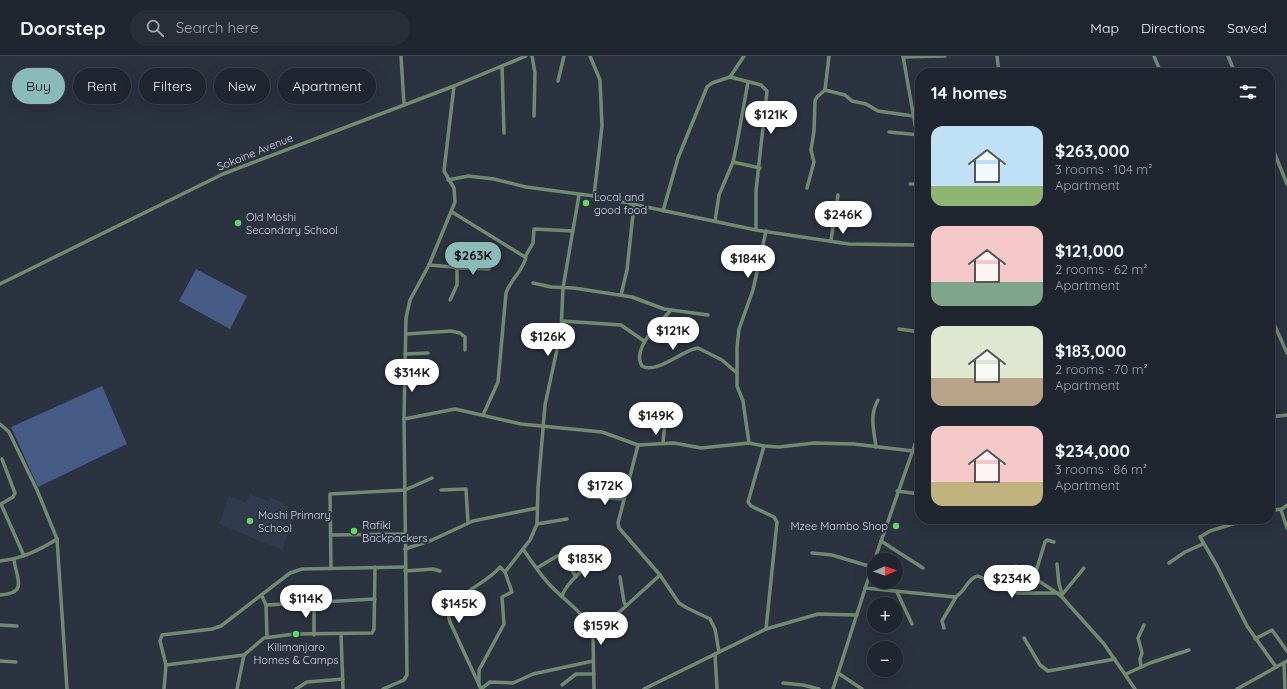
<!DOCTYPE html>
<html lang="en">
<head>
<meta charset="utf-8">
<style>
  :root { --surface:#202630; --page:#282e38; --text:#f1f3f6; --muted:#a2a5ab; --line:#3d434c; --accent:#8bbbb9 }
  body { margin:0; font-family:Quicksand,sans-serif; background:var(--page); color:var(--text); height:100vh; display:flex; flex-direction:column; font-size:15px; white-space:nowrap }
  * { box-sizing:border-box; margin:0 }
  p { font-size:13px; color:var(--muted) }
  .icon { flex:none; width:22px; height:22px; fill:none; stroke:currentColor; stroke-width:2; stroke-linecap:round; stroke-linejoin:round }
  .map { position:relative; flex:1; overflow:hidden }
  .details { position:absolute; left:915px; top:12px; width:360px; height:456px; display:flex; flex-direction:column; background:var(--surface); border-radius:16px; box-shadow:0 4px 16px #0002,0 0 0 1px var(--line) }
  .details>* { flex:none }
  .hud { position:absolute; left:12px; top:12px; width:380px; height:36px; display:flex; gap:8px }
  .needle { width:26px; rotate:88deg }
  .tools { position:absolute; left:867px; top:497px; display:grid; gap:8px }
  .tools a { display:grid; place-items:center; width:36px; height:36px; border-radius:50%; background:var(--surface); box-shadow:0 4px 16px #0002,0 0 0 1px var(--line); font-size:20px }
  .price { position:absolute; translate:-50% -34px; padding:0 9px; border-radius:14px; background:#fff; color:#222; font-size:13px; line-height:26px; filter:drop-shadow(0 1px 2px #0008) }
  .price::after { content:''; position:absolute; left:50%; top:24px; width:12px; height:9px; margin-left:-6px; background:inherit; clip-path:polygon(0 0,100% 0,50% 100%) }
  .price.current { background:var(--accent); color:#111 }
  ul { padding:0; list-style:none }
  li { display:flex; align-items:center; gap:12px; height:100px; padding:0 16px }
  li span { display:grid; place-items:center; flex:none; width:112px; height:80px; border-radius:12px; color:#555 }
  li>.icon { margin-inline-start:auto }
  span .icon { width:48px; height:48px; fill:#fffc; stroke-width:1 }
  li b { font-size:17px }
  h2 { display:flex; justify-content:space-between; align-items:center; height:48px; padding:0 16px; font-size:17px }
  .chip { padding:0 14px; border-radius:18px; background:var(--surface); box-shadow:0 4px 16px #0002,0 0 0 1px var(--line); font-size:14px; line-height:36px }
  .chip.current { background:var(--accent); color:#111 }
  header { display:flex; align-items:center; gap:24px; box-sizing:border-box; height:56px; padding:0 20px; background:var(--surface); border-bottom:1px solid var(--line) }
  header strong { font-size:19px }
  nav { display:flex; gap:22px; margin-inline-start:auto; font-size:14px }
  .search { width:280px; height:36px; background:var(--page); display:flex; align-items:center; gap:10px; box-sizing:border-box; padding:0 14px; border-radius:22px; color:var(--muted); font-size:15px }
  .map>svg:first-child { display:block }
</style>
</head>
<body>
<header>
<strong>Doorstep</strong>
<div class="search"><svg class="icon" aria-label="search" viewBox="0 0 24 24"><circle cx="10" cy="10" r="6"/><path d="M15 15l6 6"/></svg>Search here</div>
<nav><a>Map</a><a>Directions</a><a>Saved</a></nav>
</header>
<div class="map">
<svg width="1287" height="633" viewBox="0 0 1287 633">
  <rect width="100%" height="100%" fill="#2b3240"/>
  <!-- built -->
  <path fill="#313b4e" d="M250 438 269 445 270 441 289 450 287 456 295 459 282 494 219 468 229 440 246 447Z"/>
  <!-- grass -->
  <g fill="#465b86">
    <path d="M196 213 247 240 230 273 179 245Z"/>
    <path d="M102 330 127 388 38 431 11 371Z"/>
  </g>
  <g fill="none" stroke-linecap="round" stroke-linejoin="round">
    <!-- minor -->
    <g stroke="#708b6f" stroke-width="3.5">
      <path d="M401 0 404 48"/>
      <path d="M532 0 535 17 534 60"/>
      <path d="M590 0 600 24 602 70 594 140"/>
      <path d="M903 0 920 97"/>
      <path d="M997 0 999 17"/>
      <path d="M1154 0 1161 17"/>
      <path d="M1228 0 1235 17"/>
      <path d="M903 1 945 0"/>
      <path d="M502 10 504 77"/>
      <path d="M1029 17 1081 14 1087 17"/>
      <path d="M730 21 761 29 767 35 756 135V174"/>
      <path d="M558 25 564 0"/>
      <path d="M825 34 845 39 852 45 866 48 878 55 913 60"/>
      <path d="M889 76 920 79"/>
      <path d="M1270 86 1287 128"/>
      <path d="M733 106 760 112"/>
      <path d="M448 124 468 120 494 123 526 131 594 140 756 174 849 188 920 189"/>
      <path d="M910 128H920"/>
      <path d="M807 132 814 106 811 94 814 75 815 45 817 41 825 34 829 0"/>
      <path d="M663 155 678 102 707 31 712 27 730 21 744 0"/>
      <path d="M452 156 525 201 533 187 534 173 573 175"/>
      <path d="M715 165 719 139 733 106 737 87 748 26"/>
      <path d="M831 184 838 139"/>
      <path d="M429 209 453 211 457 213V229L450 244"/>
      <path d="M456 212 489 213"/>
      <path d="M533 227 551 231 574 232 632 241 664 253 708 259"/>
      <path d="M0 228 223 118 454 30 526 0"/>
      <path d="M621 239 627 214 634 149"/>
      <path d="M671 254C660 267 631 292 642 310 656 319 684 293 698 292L722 304 737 317"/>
      <path d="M1270 259 1287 297"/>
      <path d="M562 265 621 269 644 285"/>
      <path d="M899 273 920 276"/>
      <path d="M406 278 451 275 460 277 465 281V294"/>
      <path d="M405 298 428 297"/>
      <path d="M483 359 498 326 506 237C511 223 523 215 526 201"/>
      <path d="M1270 361 1287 359"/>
      <path d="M404 363 455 353 521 368 602 376 638 389 674 387 701 392 749 387 764 390 779 391 814 387 854 388 913 395"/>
      <path d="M0 368 9 376 37 434 57 483 67 633"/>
      <path d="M663 387 665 364"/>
      <path d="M749 387 743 345 737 330V291L739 273 753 234 766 175"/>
      <path d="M638 389 618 467 619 472 660 519 679 547 687 552 710 563 715 573 719 596"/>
      <path d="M764 390 748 446 751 450 774 461 777 466 766 573"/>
      <path d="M876 391C874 374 869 360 878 344"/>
      <path d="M2 403 15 437 13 441 1 448 24 500"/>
      <path d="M441 434 466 433 468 467"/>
      <path d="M897 435 920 438"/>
      <path d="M588 441 624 443"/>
      <path d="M1287 449 1281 454 1287 472"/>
      <path d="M1270 455 1281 453"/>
      <path d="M1249 463 1210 475 1200 481 1217 510 1247 570 1276 611"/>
      <path d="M537 468 567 463"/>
      <path d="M331 479 405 478"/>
      <path d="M881 485 923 512"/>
      <path d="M405 493 432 484 473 465 537 452"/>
      <path d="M523 493C531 505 539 517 549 528 563 544 588 558 593 580L594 633"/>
      <path d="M812 497 832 499 872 511"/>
      <path d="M0 505C21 503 40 494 57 483"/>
      <path d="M1169 507 1185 496 1203 488"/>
      <path d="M1057 508 1059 528 1062 538"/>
      <path d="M1016 510 1057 537"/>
      <path d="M331 512 330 438 405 434 432 422"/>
      <path d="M537 512 557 500 562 498 576 521"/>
      <path d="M405 515 433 513 440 515"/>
      <path d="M620 521 624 546 626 550"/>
      <path d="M1034 522 1045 486 1047 484 1054 486"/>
      <path d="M865 532 955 541C965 537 967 522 978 520L1017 537H1057L1061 540 1104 588 1135 633"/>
      <path d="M897 536 912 568"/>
      <path d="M0 539C28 537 17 524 14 504"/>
      <path d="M262 540 266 549 267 581"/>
      <path d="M1061 540 1084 512"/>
      <path d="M562 541C564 528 588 509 598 501"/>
      <path d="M314 546V579"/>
      <path d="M266 549 375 543"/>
      <path d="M0 569 17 570"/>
      <path d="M944 572 942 565 956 541"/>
      <path d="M341 578 343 633"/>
      <path d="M593 580 660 519"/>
      <path d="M1024 582 1040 609 1048 615 1115 603"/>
      <path d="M1255 583 1272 574 1287 595"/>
      <path d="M715 598 717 633"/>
      <path d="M0 605 16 606"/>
      <path d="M1284 607 1285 633"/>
      <path d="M166 609 244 599"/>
      <path d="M1141 611 1140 603 1142 597 1138 582 1144 569"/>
      <path d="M838 617 862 633"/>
      <path d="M1126 618 1150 607 1189 594"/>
      <path d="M783 627 803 629 819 633"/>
      <path d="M479 629V614L504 568 502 541 512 536 505 516 530 484 537 468 538 432 545 349 561 275 563 232 579 139"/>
      <path d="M562 629 576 618H594"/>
      <path d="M164 633 166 609 160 585 162 579 212 573 221 570 290 517 302 513 405 511"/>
      <path d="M237 633 244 599 264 582 294 578 372 577 374 573 375 511"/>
      <path d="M296 633 307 626 343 623"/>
      <path d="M383 633 404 624 407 619 404 363 406 262 410 244 429 209 455 146 454 132 444 115 454 30"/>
      <path d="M481 633 450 566 448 558C453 538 487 528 500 511L505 516"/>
      <path d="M481 633 490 626 513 627 533 618 593 605"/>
      <path d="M644 633 766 573 818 558 857 559"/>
      <path d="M833 633 872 511 920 374"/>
      <path d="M1237 633 1287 605"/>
    </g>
  </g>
  <!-- markers -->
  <g fill="#63d468" stroke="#2b3240" stroke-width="1.5">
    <circle cx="586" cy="147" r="4"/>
    <circle cx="238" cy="167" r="4"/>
    <circle cx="250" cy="465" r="4"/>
    <circle cx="896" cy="470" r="4"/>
    <circle cx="354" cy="475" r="4"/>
    <circle cx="296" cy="578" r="4"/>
  </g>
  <g text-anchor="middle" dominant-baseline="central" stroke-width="4" stroke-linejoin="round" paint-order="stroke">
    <!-- street labels -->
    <g font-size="11" fill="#d4d8e1" stroke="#2b3240">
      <text transform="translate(255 96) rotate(-22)">Sokoine Avenue</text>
    </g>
    <!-- poi labels -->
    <g font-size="11" fill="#d4d8e1" stroke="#2b3240" text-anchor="start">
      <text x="594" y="141">Local and<tspan x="594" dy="13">good food</tspan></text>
      <text x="246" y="161">Old Moshi<tspan x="246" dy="13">Secondary School</tspan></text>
      <text x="258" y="459">Moshi Primary<tspan x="258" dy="13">School</tspan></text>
      <text x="362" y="469">Rafiki<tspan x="362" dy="13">Backpackers</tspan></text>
      <text x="888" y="470" text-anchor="end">Mzee Mambo Shop</text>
      <text x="296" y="591" text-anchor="middle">Kilimanjaro<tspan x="296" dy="13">Homes &amp; Camps</tspan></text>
    </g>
  </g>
</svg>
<div class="tools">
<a><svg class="needle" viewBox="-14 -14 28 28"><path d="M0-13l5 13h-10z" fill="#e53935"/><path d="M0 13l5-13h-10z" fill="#a2a5ab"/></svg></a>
<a>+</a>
<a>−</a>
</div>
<b class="price" style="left:771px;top:79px">$121K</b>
<b class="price" style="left:843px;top:179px">$246K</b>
<b class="price current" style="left:473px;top:220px">$263K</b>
<b class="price" style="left:748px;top:223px">$184K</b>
<b class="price" style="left:673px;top:295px">$121K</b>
<b class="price" style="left:548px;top:301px">$126K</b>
<b class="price" style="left:412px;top:337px">$314K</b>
<b class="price" style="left:656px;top:380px">$149K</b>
<b class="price" style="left:605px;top:450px">$172K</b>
<b class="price" style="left:585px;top:523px">$183K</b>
<b class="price" style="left:1012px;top:543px">$234K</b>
<b class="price" style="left:306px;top:563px">$114K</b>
<b class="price" style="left:459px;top:568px">$145K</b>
<b class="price" style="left:601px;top:590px">$159K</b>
<div class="hud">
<a class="chip current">Buy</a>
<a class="chip">Rent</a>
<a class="chip">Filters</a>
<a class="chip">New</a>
<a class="chip">Apartment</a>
</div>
<section class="details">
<h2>14 homes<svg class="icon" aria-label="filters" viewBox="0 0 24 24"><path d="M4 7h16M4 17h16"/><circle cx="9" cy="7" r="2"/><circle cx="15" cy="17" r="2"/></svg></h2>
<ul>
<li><span style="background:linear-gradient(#bfe0f5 75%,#8fb573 0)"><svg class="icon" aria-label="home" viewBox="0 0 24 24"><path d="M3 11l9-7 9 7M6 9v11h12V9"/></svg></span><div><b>$263,000</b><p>3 rooms · 104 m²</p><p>Apartment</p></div></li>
<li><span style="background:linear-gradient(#f6c9c9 70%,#7fa58c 0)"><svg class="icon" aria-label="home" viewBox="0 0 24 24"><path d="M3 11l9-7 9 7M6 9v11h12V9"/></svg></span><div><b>$121,000</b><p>2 rooms · 62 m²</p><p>Apartment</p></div></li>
<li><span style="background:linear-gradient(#dfe7d0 65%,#b9a48a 0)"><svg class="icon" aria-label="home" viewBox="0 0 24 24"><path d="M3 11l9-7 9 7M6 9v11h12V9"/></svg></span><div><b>$183,000</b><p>2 rooms · 70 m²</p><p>Apartment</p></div></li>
<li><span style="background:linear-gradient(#f6c9c9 70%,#c2b280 0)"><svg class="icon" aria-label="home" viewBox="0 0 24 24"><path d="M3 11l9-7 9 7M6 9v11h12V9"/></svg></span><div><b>$234,000</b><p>3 rooms · 86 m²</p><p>Apartment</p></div></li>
</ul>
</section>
</div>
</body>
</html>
